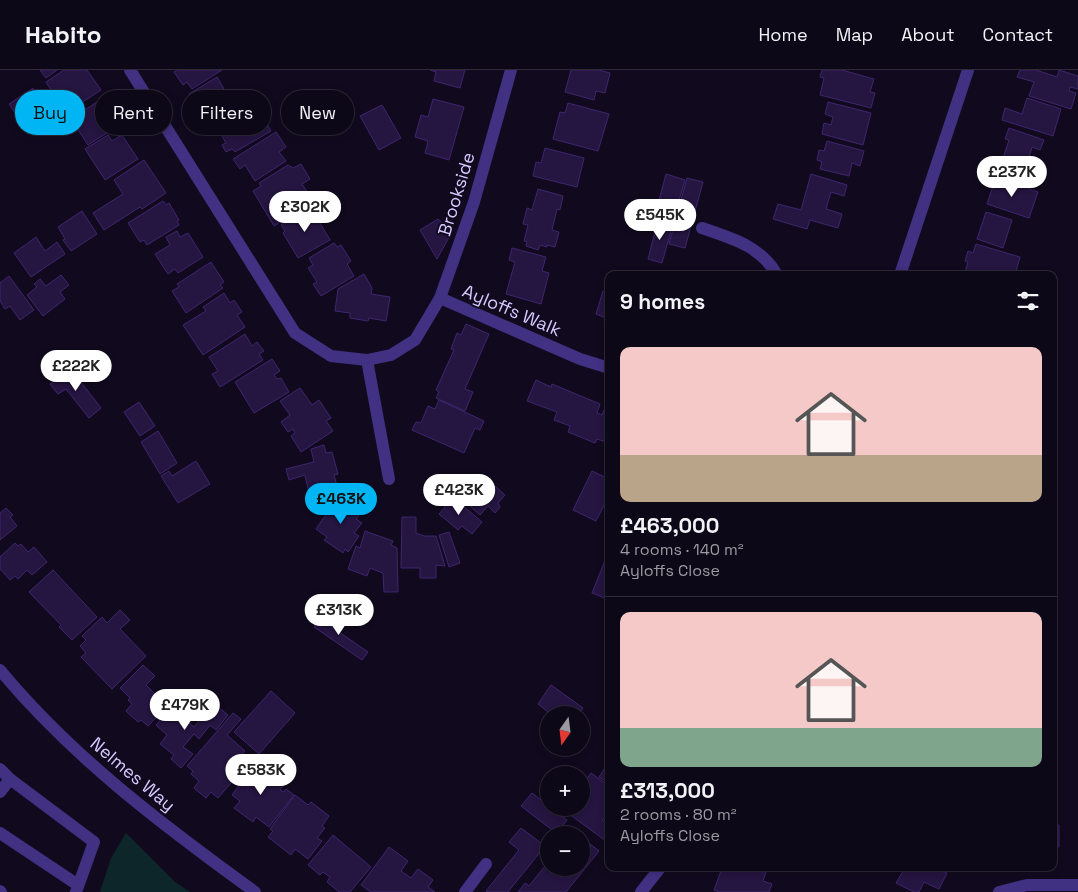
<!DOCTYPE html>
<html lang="en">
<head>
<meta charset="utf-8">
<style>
  :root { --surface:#0d0817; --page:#161120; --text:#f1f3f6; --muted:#9a9aa1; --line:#2d2936; --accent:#00b5f3 }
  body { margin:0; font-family:"Space Grotesk",sans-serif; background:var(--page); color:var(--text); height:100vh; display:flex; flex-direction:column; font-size:19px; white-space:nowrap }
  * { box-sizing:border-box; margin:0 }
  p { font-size:16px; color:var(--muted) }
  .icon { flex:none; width:28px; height:28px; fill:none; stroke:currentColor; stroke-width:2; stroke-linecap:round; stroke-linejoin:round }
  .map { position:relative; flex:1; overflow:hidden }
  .panel { position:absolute; left:605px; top:201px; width:452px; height:600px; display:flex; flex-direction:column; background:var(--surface); border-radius:10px; box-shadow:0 2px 8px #0003,0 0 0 1px var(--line) }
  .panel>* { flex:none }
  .top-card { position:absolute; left:15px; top:20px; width:475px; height:45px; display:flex; gap:10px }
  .needle { width:32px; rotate:194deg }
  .buttons { position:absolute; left:540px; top:636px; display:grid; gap:10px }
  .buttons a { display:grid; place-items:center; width:50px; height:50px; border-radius:50%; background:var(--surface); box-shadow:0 2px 8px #0003,0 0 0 1px var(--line); font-size:25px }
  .price { position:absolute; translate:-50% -42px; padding:0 11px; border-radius:18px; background:#fff; color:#222; font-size:16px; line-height:32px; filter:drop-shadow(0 1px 2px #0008) }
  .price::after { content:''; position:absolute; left:50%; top:30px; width:15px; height:11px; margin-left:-8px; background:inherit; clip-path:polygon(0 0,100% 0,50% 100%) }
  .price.current { background:var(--accent); color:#111 }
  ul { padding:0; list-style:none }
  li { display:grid; align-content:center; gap:10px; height:265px; padding:0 15px }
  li+li { border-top:1px solid var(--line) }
  li span { display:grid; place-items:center; height:155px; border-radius:10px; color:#555 }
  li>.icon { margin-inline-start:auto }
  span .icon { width:90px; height:90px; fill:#fffc; stroke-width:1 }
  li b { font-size:21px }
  h2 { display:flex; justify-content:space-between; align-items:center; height:60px; padding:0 15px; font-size:21px }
  .pill { padding:0 18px; border-radius:22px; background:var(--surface); box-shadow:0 2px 8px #0003,0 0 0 1px var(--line); font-size:18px; line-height:45px }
  .pill.current { background:var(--accent); color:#111 }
  header { display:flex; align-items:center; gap:30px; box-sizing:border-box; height:70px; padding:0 25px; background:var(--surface); border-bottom:1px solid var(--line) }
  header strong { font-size:24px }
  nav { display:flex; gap:28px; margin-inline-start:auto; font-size:18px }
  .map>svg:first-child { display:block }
</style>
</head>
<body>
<header>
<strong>Habito</strong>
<nav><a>Home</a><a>Map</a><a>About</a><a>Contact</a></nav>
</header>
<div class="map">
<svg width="1078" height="822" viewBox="0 0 1078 822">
  <rect width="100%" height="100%" fill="#110a1f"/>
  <!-- green -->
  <path fill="#0d2629" d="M126 763 175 812 190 822H100L111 788Z"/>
  <!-- building -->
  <g fill="#251541" stroke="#3f256f">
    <path d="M40 0H57L46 8Z"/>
    <path d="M64 0H87L101 20 63 45 48 23 51 20 46 12Z"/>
    <path d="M177 0H222L192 19 187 12 183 15 174 2Z"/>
    <path d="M430 0H465L460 18 434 11 436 2Z"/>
    <path d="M571 0H599L610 3 605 23 596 21 594 30 565 22Z"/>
    <path d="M822 0H842L874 9 870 22 875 23 871 38 820 25 824 8 820 7Z"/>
    <path d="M1020 0H1036L1057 7 1059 0 1078 6V19L1070 17 1069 21 1076 23 1071 39 1029 26 1034 12 1017 7Z"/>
    <path d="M217 7 224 19 221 20 233 40 208 55 201 43 197 45 193 38 196 36 189 24Z"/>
    <path d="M33 18 38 27 15 43 9 34Z"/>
    <path d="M106 26 119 47 115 49 119 55 88 75 71 49Z"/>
    <path d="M1027 28 1061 39 1053 66 1002 50 1005 38 1022 44Z"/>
    <path d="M433 29 464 37 449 90 425 83 428 71 415 67 421 45 428 47Z"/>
    <path d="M828 32 871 43 863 75 822 64 824 53 831 55 833 47 825 44Z"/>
    <path d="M568 33 609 44 598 81 553 69 560 42 565 43Z"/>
    <path d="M382 35 401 68 379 80 360 46Z"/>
    <path d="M252 37 260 50 264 49 271 61 235 82 232 79 226 82 222 75 226 73 217 57Z"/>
    <path d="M1009 58 1044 70 1040 80 1032 77 1025 101 1001 94 1009 70 1005 69Z"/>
    <path d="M276 62 286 77 279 82 286 91 255 111 245 95 240 99 233 89Z"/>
    <path d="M108 65 112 71 122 65 138 89 105 110 85 79Z"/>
    <path d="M827 71 864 81 860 96 852 93 849 106 820 99 822 92 817 90 819 80 824 81Z"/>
    <path d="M545 78 584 88 577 117 533 106 536 92 541 93Z"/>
    <path d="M144 90 166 123 142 139 140 137 104 160 93 143 123 124 114 110Z"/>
    <path d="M301 94 310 109 302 114 310 126 307 128 310 134 274 156 253 121 261 116 259 113 288 95 293 98Z"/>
    <path d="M666 104 685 110 673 150 655 145Z"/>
    <path d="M811 104 847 115 844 126 831 122 826 139 842 144 838 158 810 150 807 159 773 149 778 134 801 140Z"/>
    <path d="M996 107 1038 122 1029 148 987 134Z"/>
    <path d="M687 108 703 112 685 178 669 174Z"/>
    <path d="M538 119 563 126 560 140 557 139 552 160 559 162 555 177 547 175V177L540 175 538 180 526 176 527 172 524 171 528 155 523 154 527 138 532 140Z"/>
    <path d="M163 131 166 135 169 133 179 150 177 151 179 155 147 175 144 170 140 172 128 153Z"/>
    <path d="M311 138 330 170 298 188 283 163 285 161 281 155Z"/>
    <path d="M82 141 97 164 71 181 63 170 65 169 58 157Z"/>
    <path d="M986 142 1012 150 1003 178 977 169Z"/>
    <path d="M438 149 452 162 437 189 420 160Z"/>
    <path d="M658 150 673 154 662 193 648 189Z"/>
    <path d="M177 161 180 167 188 163 203 187 178 203 175 199 168 204 155 184 170 175 166 167Z"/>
    <path d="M36 167 45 181 57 172 65 184 31 207 14 183Z"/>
    <path d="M334 173 337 177 341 175 351 191 347 194 354 206 321 226 313 214 317 212 308 198 313 195 309 188Z"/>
    <path d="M976 174 1020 187 1015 205H971V203L965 202 968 192 965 191 968 181 973 183Z"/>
    <path d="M512 178 546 187 542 201 549 203 541 234 506 224 515 192 509 190Z"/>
    <path d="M211 192 224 212 220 215 223 218 186 243 172 221 179 217 177 214Z"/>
    <path d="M364 204 372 218 371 224 390 227 386 251 369 248 368 251 350 248V243L335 241 338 219Z"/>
    <path d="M61 205 69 215 60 222 65 229 43 246 27 225 37 217 34 214 40 209 46 216Z"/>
    <path d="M9 206 34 240 20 250 10 236 5 239 0 231V213Z"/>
    <path d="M603 221 609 223V253L604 252 606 248 596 244Z"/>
    <path d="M224 223 230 233 234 230 242 242 237 245 245 257 203 285 183 255 206 241 203 237Z"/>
    <path d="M466 254 489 264 465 319 473 322 465 341 436 328 439 322 436 320 454 280 451 279 457 263 461 265Z"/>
    <path d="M245 264 252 276 257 272 264 281 259 284 263 290 220 317 212 304 218 301 209 287Z"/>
    <path d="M272 289 280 301 274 305 277 309 281 308 289 322 254 343 235 312Z"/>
    <path d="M70 298 101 338 89 348 66 319 58 324 50 314Z"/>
    <path d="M536 310 551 317 552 314 600 334 597 343 602 345 606 335 609 336V373L597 369 595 373 568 362 570 356 554 350 557 342 527 331Z"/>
    <path d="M300 318 312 335 319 330 331 348 326 351 333 361 301 382 291 366 295 363 293 359 288 362 281 352 290 345 280 331Z"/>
    <path d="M439 330 484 351 480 360 475 358 464 383 412 360 416 352 421 353 428 336 435 339Z"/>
    <path d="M139 332 155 356 140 366 124 342Z"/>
    <path d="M158 361 177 393 160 404 141 372Z"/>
    <path d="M324 375 326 383 332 382 338 404 334 405 337 416 309 423 305 405 289 410 286 399 314 392 311 379Z"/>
    <path d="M196 391 210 414 178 433 161 406 169 401 172 406Z"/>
    <path d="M592 401 609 409V425L596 451 573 440Z"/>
    <path d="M474 408 481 414 486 408 505 425 498 433 500 437 495 443 488 436 480 445 455 423 464 412 467 415Z"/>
    <path d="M339 425 362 441 356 449 362 453 354 463 359 466 348 482 345 479 343 483 324 470 327 467 316 459Z"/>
    <path d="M450 425 482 452 472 464 462 456 458 460 439 444 445 437 442 434Z"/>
    <path d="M6 438 13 445 10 447 17 456 0 470V443Z"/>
    <path d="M402 447H416V463L424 466H436L445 496 436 495V508H420V498H401Z"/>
    <path d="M365 461 393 471 391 475 397 478 398 522H384L383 503 370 498 367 506 348 499 356 476 360 478Z"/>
    <path d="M449 462 460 493 449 497 439 465Z"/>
    <path d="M15 473 18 476 21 474 28 482 34 477 47 492 32 505 27 500 18 509 15 506 10 510 0 499V487Z"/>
    <path d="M606 488 609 489V524L607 529 592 523Z"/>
    <path d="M53 500 97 547 72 570 59 557 61 555 29 522Z"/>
    <path d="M326 539 332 544 326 553 368 582 362 590 314 557Z"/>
    <path d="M120 540 130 550 120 559 146 586 112 619 81 587 86 583 80 576 86 570 82 566 102 547 107 553Z"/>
    <path d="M143 595 155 606 146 615 159 628 162 625 170 633 148 656 141 650 138 652 126 641 132 634 128 630 130 628 120 618Z"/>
    <path d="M551 615 583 638 578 645H552L538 634Z"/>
    <path d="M271 621 295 643 259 684 234 662Z"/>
    <path d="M175 632 191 645 187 651 194 657 206 643 210 647 218 637 228 645 216 660 210 655 199 669 194 664 183 677 193 684 181 698 171 689 174 685 160 674 167 665 156 655Z"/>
    <path d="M233 643 241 649 227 665 245 681 242 684 250 691 218 728 211 722 206 728 194 718 199 711 191 704 193 701 187 696Z"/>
    <path d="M253 691 269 703 266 707 275 713 276 711 283 716 280 720 284 722 286 719 294 725 269 757 256 747 253 752 234 738 240 731 232 725 246 706 243 704Z"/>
    <path d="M609 692V713L599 707Z"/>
    <path d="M591 703 609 716V747L607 750 604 748 602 750 609 755V767L606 771 561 738H581V717Z"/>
    <path d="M532 723 549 736V738H551L567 750 556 763 521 736Z"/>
    <path d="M295 725 308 735 311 732 329 746 322 756 325 758 317 768 322 771 308 789 295 779 291 785 268 767 273 761 270 759Z"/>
    <path d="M1054 755H1059V777L1054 776Z"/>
    <path d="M521 758 545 776 508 822H488L486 821 519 780 509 772Z"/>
    <path d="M333 765 371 797 350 822H339L327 812 330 807 323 802 320 805 308 795Z"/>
    <path d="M581 767 599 781 566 822H518L525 813 529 816 549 791V798H581Z"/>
    <path d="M389 777 408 791 401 801 411 808 418 799 433 810 428 817 435 822H371L361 815Z"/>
    <path d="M722 798H752L766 802 763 811 772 814 769 822H719L714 820Z"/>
    <path d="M905 798H935L947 803 939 819 924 812 919 822H914L896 813Z"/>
  </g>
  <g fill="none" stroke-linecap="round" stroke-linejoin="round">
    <!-- minor -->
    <g stroke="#413182" stroke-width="12">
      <path d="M130 0 295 263 331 286 367 290 391 285 415 270 440 228 580 289 609 298"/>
      <path d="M702 158C731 168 761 176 777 205"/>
      <path d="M900 205 968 0"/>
      <path d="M440 228 474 132 511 0"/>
      <path d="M367 290 389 409"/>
      <path d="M0 600C72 687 164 756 255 822"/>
      <path d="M0 699 10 709"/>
      <path d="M0 722 10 709 94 772 76 822"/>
      <path d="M0 763 78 815"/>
      <path d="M0 821 1 822"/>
      <path d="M465 822 486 794"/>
      <path d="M641 822 660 798"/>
      <path d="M999 822 1027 815H1078"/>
    </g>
  </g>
  <g text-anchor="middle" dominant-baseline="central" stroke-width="4" stroke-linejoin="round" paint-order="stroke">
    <!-- street labels -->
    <g font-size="18" fill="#d7c8ff" stroke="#110a1f">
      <text transform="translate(456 124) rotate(-73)">Brookside</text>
      <text transform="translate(512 240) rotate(23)">Ayloffs Walk</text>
      <text transform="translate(133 704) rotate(40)">Nelmes Way</text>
    </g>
  </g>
</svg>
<div class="buttons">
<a><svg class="needle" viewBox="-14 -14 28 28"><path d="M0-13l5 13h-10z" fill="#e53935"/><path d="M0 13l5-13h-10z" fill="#9a9aa1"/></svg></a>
<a>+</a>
<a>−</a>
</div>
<b class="price" style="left:1012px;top:128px">£237K</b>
<b class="price" style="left:305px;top:163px">£302K</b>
<b class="price" style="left:660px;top:171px">£545K</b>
<b class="price" style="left:76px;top:322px">£222K</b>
<b class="price" style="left:459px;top:446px">£423K</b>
<b class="price current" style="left:341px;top:455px">£463K</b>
<b class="price" style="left:339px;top:566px">£313K</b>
<b class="price" style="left:185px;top:661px">£479K</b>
<b class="price" style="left:261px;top:726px">£583K</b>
<div class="top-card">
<a class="pill current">Buy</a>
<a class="pill">Rent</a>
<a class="pill">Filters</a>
<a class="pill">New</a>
</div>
<section class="panel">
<h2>9 homes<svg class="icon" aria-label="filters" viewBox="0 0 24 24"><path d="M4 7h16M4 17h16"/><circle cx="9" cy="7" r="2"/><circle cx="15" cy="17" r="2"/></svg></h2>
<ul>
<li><span style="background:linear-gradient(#f6c9c9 70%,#b9a48a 0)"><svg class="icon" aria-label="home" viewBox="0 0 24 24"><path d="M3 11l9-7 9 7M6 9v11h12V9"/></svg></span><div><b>£463,000</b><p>4 rooms · 140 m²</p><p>Ayloffs Close</p></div></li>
<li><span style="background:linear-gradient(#f6c9c9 75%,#7fa58c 0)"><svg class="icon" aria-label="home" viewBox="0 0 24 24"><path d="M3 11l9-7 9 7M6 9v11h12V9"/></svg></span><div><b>£313,000</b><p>2 rooms · 80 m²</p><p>Ayloffs Close</p></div></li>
</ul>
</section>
</div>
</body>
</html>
